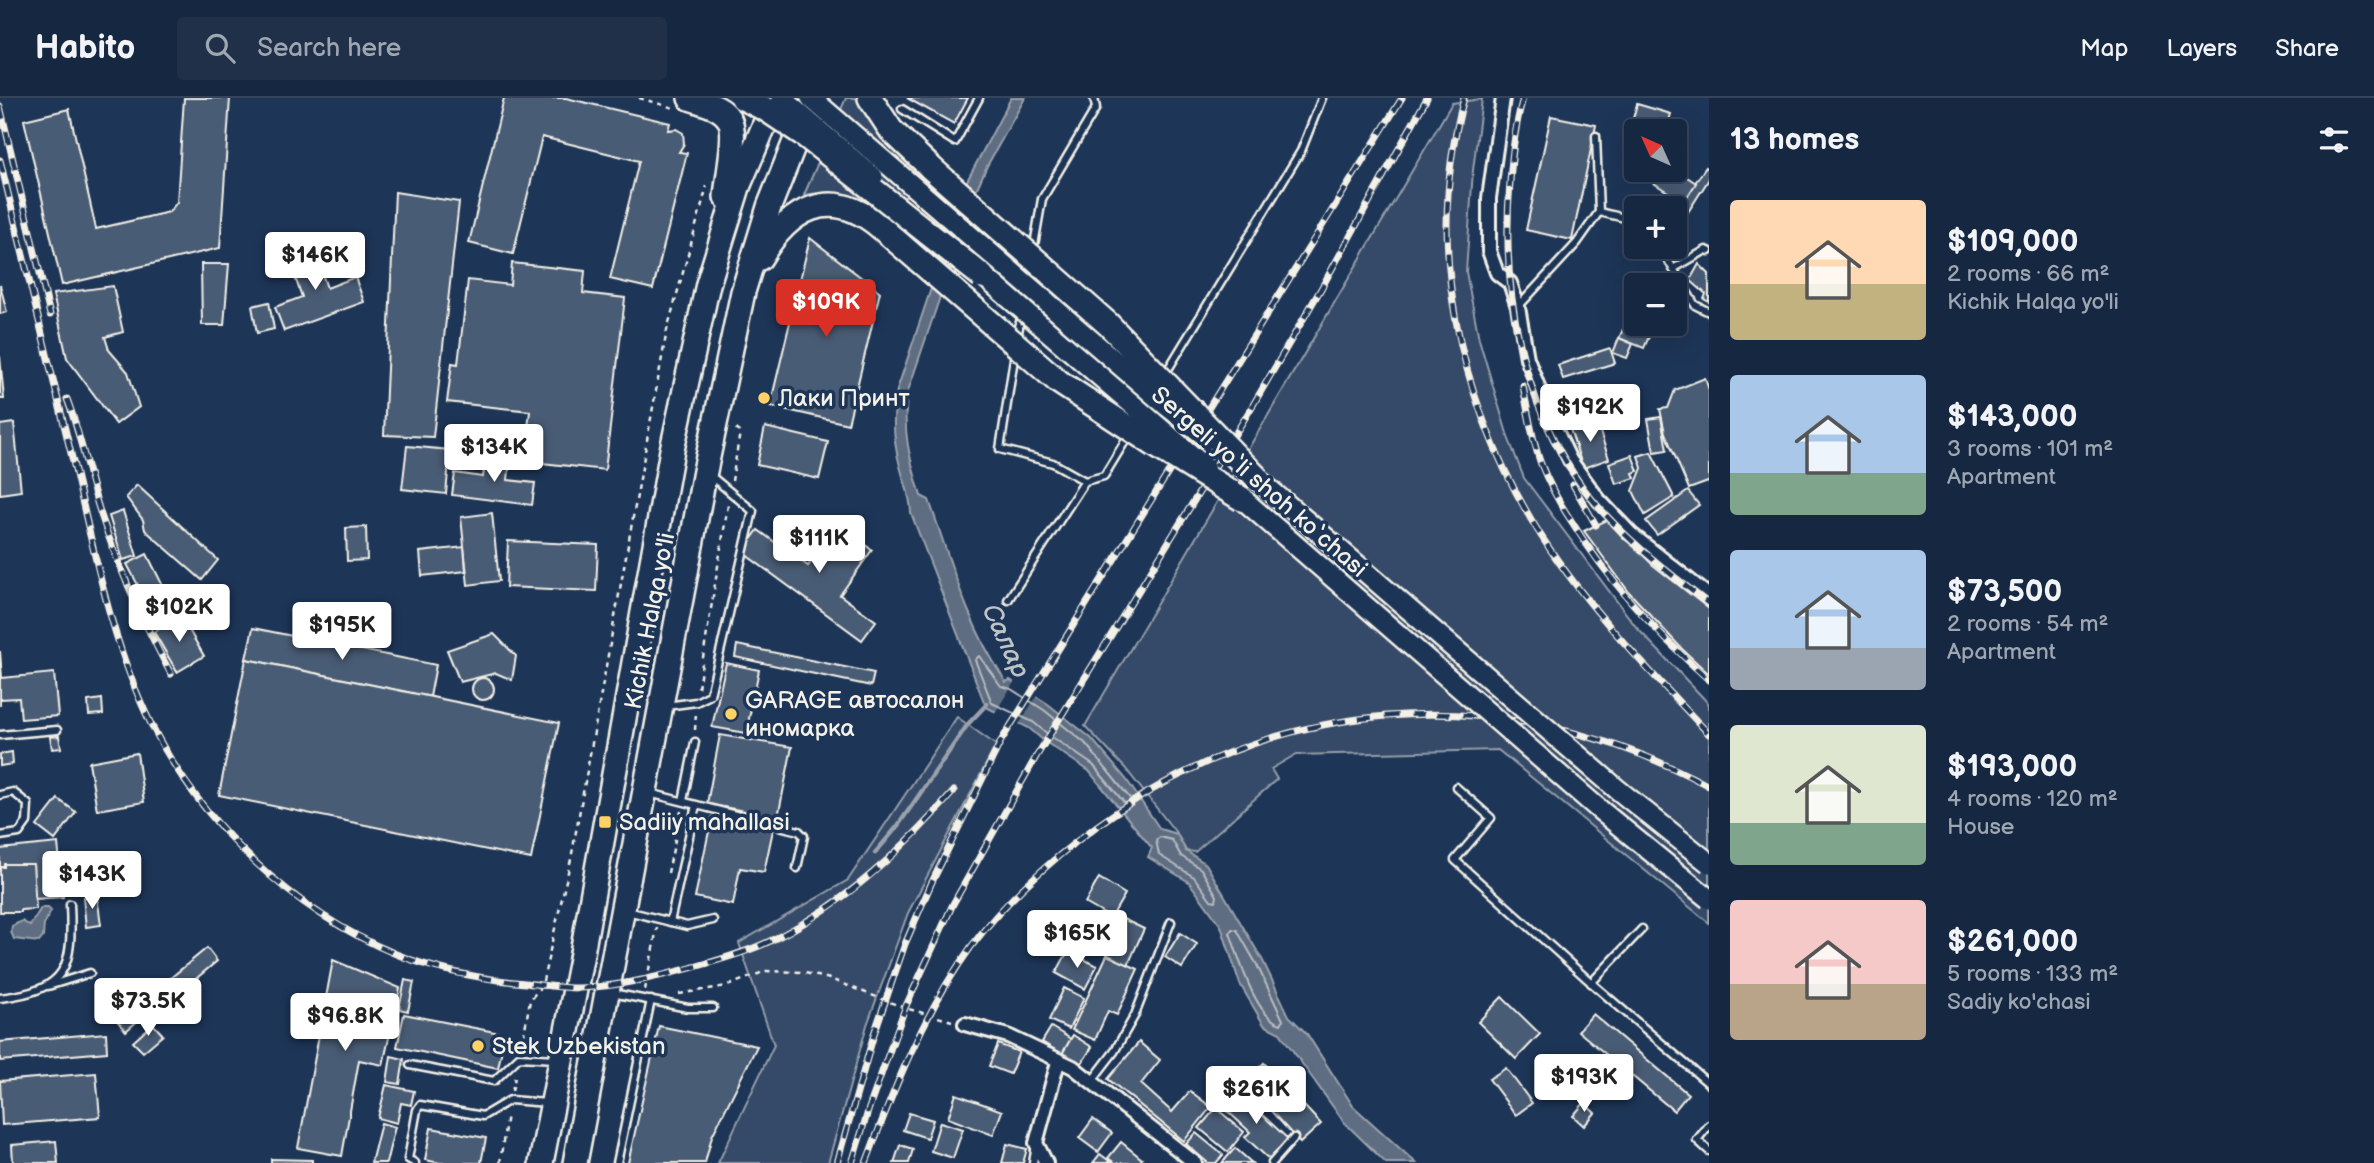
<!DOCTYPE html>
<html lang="en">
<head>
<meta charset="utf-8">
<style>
  :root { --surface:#162841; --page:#1f3048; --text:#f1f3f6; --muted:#9ea6b1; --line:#35445a; --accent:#d93025 }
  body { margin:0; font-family:"Balsamiq Sans",sans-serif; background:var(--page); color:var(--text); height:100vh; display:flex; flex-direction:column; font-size:26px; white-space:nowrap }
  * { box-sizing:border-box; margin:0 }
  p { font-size:23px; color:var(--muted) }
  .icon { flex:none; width:38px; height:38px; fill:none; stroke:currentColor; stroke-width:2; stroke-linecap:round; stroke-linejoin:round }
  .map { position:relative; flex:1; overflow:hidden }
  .drawer { display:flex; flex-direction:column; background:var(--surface); width:665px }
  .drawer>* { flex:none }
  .needle { width:46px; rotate:315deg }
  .controls { position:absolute; left:1624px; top:21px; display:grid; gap:14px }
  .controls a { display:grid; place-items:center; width:63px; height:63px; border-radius:7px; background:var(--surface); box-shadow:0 7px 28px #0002,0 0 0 2px var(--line); font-size:35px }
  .price { position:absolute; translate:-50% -60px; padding:0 16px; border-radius:7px; background:#fff; color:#222; font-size:23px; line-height:46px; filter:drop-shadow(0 2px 4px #0008) }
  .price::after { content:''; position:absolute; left:50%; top:42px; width:21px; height:16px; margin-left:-10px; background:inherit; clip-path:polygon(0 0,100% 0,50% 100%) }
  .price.on { background:var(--accent); color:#fff }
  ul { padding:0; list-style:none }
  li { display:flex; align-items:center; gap:21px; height:175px; padding:0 21px }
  li span { display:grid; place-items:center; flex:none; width:196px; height:140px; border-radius:7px; color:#555 }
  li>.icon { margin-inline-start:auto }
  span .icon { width:84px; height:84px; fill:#fffc; stroke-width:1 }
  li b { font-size:30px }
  h2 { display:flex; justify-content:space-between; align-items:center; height:84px; padding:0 21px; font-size:30px }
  header { display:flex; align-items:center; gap:42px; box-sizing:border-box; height:98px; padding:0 35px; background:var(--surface); border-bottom:2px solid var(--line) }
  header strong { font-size:33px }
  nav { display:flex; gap:38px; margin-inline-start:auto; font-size:24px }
  .search { width:490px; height:63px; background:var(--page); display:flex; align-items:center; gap:18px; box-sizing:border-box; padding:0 24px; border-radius:7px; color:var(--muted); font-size:26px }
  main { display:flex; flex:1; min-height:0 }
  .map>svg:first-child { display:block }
</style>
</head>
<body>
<header>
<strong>Habito</strong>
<div class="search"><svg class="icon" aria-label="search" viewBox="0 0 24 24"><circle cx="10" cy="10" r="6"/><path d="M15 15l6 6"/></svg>Search here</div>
<nav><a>Map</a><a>Layers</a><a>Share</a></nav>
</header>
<main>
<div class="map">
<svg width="1709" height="1065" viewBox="0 0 1709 1065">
  <rect width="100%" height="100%" fill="#1d3557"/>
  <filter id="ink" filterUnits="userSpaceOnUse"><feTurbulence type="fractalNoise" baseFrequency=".0143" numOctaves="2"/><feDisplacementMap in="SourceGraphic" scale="14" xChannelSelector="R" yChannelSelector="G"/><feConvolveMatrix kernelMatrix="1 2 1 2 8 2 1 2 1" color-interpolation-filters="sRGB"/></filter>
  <g filter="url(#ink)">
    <!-- green -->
    <g fill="#354a67" stroke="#949ea8" stroke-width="2">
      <path d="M846 0H856L873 27 924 78 887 119C862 101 835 91 804 97Z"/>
      <path d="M1482 1 1473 72 1466 174 1479 241 1508 339 1524 380 1637 530 1709 606V825L1498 652 1295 657 1271 671 1277 681 1195 754 1186 753 1177 736 1125 670 1085 628 1452 5Z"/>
      <path d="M957 619 996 647 908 815 867 927 828 1065H718L774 947 739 845 848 782Z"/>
    </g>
    <!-- water -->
    <g fill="#5e6d82" stroke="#9aa2ab" stroke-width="2">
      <path d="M1011 0H1025L987 68 977 90 908 293C901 331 910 362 921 398L929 402C951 465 968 528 1006 584L1010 582 1048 606 1091 640 1126 681 1160 731 1177 736 1186 753 1206 766 1263 863 1289 918 1307 936 1353 1008 1416 1065H1386L1344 1024 1280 935 1264 927 1240 886 1221 828 1189 784 1148 759 1152 750 1089 673 1044 643 1029 630 986 609 911 415C911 398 904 384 900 368 893 343 892 318 897 292L967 83Z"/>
      <path d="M41 810H48L51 813 44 826 43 839 39 844 14 841 11 834 12 828 22 823 30 828Z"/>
    </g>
    <!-- pier -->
    <path fill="#1d3557" d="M1016 581 1038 596 1018 628 993 618Z"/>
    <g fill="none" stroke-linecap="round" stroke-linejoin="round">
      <!-- shore -->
      <g stroke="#b8bcbf" stroke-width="2">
        <path d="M979 558 1001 588 1011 591 1044 612 1085 645 1133 704 1132 708H1127L1093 667 1049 637 1033 624 992 605 975 562Z"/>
        <path d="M1160 739 1172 742 1181 758 1201 771 1217 798 1216 803 1211 802 1194 779 1159 757 1156 742Z"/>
        <path d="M1232 831 1237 832 1257 867 1283 922 1281 926C1255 920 1239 859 1230 835Z"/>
      </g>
      <!-- stream -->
      <path stroke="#9aa2ab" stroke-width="4.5" d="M875 755 897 729 968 626 987 606"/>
    </g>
    <!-- building -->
    <g fill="#485b74" stroke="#f4f1e8" stroke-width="2">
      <path d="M184 0H230L220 150 62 187 24 22 69 11 96 131 169 114 177 104Z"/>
      <path d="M504 0H566L670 25 668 32 676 31 683 35 684 46 679 54 687 55 653 191 610 181 639 63 542 39 513 156 469 145Z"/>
      <path d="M907 0H968L954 26Z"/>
      <path d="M1637 6 1671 16 1666 33 1632 24Z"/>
      <path d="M1551 18 1596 27 1572 142 1526 132Z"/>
      <path d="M1706 69 1709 71V81L1681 125 1675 121V114Z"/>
      <path d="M1675 71 1696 85 1684 104 1652 84 1660 72Z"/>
      <path d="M395 94 459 104 433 339 384 337Z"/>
      <path d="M810 140 880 194 848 326 770 308Z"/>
      <path d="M311 145 327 190 355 179 364 204 284 233 275 209 302 199 286 154Z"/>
      <path d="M512 165 585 173 583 195 625 200 605 372 524 363 530 313 447 304 452 265 458 266 468 182 510 187Z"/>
      <path d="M201 166H229L224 227H202Z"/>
      <path d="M1699 166 1709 176V204L1704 201 1706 196 1690 182Z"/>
      <path d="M0 187 7 214 0 216Z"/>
      <path d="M113 188 123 234 105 239 109 252 128 274 139 309 116 326 67 260 53 196Z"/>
      <path d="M269 204 274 231 257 235 252 208Z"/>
      <path d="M1628 221 1652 232 1644 250 1619 240Z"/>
      <path d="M1619 240 1633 246 1627 260 1613 255Z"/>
      <path d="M1610 250 1615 265 1563 281 1558 267Z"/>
      <path d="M0 258 4 301H0Z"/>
      <path d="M1705 280 1709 292V385L1708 384 1689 391 1665 335 1660 311 1668 310 1675 292Z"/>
      <path d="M1661 319 1667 352 1654 354 1648 321Z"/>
      <path d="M1596 322 1609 361 1583 370 1570 331Z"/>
      <path d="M14 325 21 393 0 396V327Z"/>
      <path d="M765 329 828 344 819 381 757 367Z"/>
      <path d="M407 348 450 352 446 396 402 391Z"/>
      <path d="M1651 354 1674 399 1645 417 1633 393 1642 370 1638 358Z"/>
      <path d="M486 357 510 360 508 382 535 385 532 407 452 397 455 375 483 379Z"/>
      <path d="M1632 357 1638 373 1633 375 1635 380 1616 386 1609 365Z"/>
      <path d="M137 387 218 462 202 482 145 432 143 422 126 399Z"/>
      <path d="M1688 393 1699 407 1657 437 1646 423Z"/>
      <path d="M123 413 137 458 123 462 109 418Z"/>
      <path d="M492 415 499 483 468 487 461 419Z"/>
      <path d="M1607 422 1653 467 1709 511V576L1682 551 1629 494 1584 433Z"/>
      <path d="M838 427 872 452 840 497 876 523 862 542 742 454 758 432 808 468Z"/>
      <path d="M366 429 367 462 347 463 346 430Z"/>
      <path d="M508 443 598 447 596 493 506 489Z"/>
      <path d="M464 449 466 473 422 478 420 454Z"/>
      <path d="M147 456 177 516 158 526 127 466Z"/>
      <path d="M181 518 204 558 177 574 154 534Z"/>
      <path d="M253 530 436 567 430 599 246 561Z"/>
      <path d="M494 536 516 558 512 582 496 575 460 584 447 552Z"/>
      <path d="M737 547 874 575 871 588 735 559Z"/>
      <path d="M0 553 2 580 54 575 58 618 21 621 19 600 0 601V608Z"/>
      <path d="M246 561 559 625 531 761 219 697Z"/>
      <path d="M726 565 759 572 746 635 712 629Z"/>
      <circle cx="483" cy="591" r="11"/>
      <path d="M102 601 103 616 89 617 88 603Z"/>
      <path d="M720 637 792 649 778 719 707 706Z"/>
      <path d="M59 638 61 650 52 651 50 639Z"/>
      <path d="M12 654 13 666 0 668V656Z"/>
      <path d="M137 655 144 704 97 712 89 664Z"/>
      <path d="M58 701 76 714 55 742 37 728Z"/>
      <path d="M712 719 773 732 764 774 740 770 733 807 695 799Z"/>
      <path d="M58 745 63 799 35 801 33 766H4V769H0V751Z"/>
      <path d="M4 766H33L36 811 20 812V814H0V769H4Z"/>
      <path d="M1099 780 1125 796 1111 820 1085 805Z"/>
      <path d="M97 797 101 827 86 829 83 799Z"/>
      <path d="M1123 821 1144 831 1128 867 1107 857Z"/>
      <path d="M1180 835 1197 846 1182 870 1165 859Z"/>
      <path d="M207 850 217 863 173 900 162 887Z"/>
      <path d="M1068 853 1097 868 1085 891 1056 875Z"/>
      <path d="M1107 857 1138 871 1117 917 1108 913 1095 942 1072 932Z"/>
      <path d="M333 862 400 890 383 967 359 962 342 1058 298 1050Z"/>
      <path d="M405 882 414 884 408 913 399 911Z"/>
      <path d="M1064 890 1084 900 1069 931 1049 922Z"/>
      <path d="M140 898 151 911 126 933 115 920Z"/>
      <path d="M1502 899 1540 936 1516 961 1478 924Z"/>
      <path d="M404 916 505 936 498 970 397 949Z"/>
      <path d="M1593 916 1688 996 1674 1013 1578 933Z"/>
      <path d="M153 926 163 937 143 954 133 944Z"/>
      <path d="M659 928 757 948 712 1038 705 1065H628Z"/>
      <path d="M1051 929 1071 941 1062 956 1042 944Z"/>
      <path d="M106 935 107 954 0 963V944Z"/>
      <path d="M1073 937 1092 949 1080 968 1062 956Z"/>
      <path d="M1139 944 1160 962 1141 986 1172 1014 1190 993 1211 1009 1184 1043 1108 981Z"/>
      <path d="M998 946 1019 954 1010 976 989 968Z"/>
      <path d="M391 958 404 961 400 986 387 984Z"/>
      <path d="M1264 965 1321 1026 1300 1045 1244 983Z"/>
      <path d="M1506 970 1532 1005 1516 1017 1489 981Z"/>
      <path d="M96 975 100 1019 2 1027 0 983Z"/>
      <path d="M386 987 414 993 411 1007 401 1005 397 1025 378 1020Z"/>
      <path d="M1237 993 1289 1042 1271 1063 1245 1039 1250 1034 1222 1008Z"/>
      <path d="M956 996 1002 1013 993 1037 948 1020Z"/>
      <path d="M1584 1005 1595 1015 1584 1028 1573 1018Z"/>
      <path d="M1216 1010 1244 1034 1228 1054 1199 1030Z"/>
      <path d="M909 1015 933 1022 927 1040 903 1032Z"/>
      <path d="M1093 1021 1112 1035 1098 1054 1079 1040Z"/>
      <path d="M940 1024 963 1031 953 1060 931 1053Z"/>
      <path d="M381 1025 395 1029 386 1065H371Z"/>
      <path d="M431 1030 486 1040 481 1065H440L425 1062Z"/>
      <path d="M1196 1035 1223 1057 1216 1065H1208L1186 1046Z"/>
      <path d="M56 1043 58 1065H13L12 1047Z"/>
      <path d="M1121 1044 1142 1061 1139 1065H1115L1108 1060Z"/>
      <path d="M1007 1046 1027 1051 1023 1065H1002Z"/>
      <path d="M900 1047 913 1051 909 1065H894Z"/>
      <path d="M1235 1050 1252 1065H1222Z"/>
      <path d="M1100 1056 1112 1065H1093Z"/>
      <path d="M271 1061 312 1062V1065H271Z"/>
    </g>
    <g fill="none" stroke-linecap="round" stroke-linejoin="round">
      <!-- lane casing -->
      <g stroke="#f4f1e8" stroke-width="11">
        <g id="lane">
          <path d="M902 11 955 44 979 0"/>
          <path d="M1599 114 1629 121 1636 127"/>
          <path d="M1660 149 1695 207 1709 214"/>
          <path d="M1033 153 1042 101 1096 10 1094 0"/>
          <path d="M1673 171 1706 152 1709 153"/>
          <path d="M1518 209 1577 145 1599 114 1596 38"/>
          <path d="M1017 240 1026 192"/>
          <path d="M1015 254 1000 351 1053 365 1085 383"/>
          <path d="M1164 278 1301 53 1322 0"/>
          <path d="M1008 502 1085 383 1104 378 1130 335"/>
          <path d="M666 608 696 604 710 597 753 413 711 378"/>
          <path d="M0 637 57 632"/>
          <path d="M1456 689 1491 720 1455 762 1595 888 1709 986"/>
          <path d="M649 695 799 733 804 738 797 770"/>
          <path d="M0 697 13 694 28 706 27 724 19 735 0 738"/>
          <path d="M683 703 695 644"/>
          <path d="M627 813 687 828 713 822"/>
          <path d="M670 824 696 707"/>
          <path d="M1591 885 1642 831"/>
          <path d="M48 888 90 875"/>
          <path d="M612 895 688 910H713"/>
          <path d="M0 900C68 892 73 869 70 806"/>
          <path d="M410 967 494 983 519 959 556 961"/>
          <path d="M1091 984 1114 954 1135 917 1171 824"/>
          <path d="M1709 1027 1697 1042 1709 1053"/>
          <path d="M415 1065 408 1061 417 1012 420 1007 483 1018 510 1002 547 1005"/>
          <path d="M617 1065 651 902"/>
          <path d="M1033 1065 1036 1047"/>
          <path d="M1272 1065 1294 1040"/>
        </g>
      </g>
      <!-- street casing -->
      <g stroke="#f4f1e8" stroke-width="18">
        <g id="street">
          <path d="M1503 0 1489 100V153L1497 175 1510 185 1518 209 1527 260 1550 320 1570 362 1599 402 1631 436 1709 498"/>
          <path d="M965 926 1008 938 1073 969 1195 1065"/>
          <path d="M1046 1065 1036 1045 1058 964"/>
        </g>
      </g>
      <!-- highway casing -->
      <g stroke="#f4f1e8" stroke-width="28">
        <g id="highway">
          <path d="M690 0C703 5 721 8 729 21 738 34 727 82 726 99"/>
          <path d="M870 0 891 32 931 70"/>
          <path d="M760 160C789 111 830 87 879 128"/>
          <path d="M541 1065 581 861 672 352 708 186 738 89 776 0"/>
          <path d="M575 1065 705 373 743 194 769 109 806 16"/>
        </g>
      </g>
      <!-- path -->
      <g stroke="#f4f1e8" stroke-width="2.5" stroke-dasharray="5 5" stroke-linecap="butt">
        <path d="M639 0 674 10"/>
        <path d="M732 383 740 334 735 330"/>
        <path d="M698 590 728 407"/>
        <path d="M695 632 696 614"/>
        <path d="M668 775 681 713"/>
        <path d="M540 889 550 891"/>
        <path d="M645 892 657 830"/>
        <path d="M679 896 727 888 766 873 801 874 830 881 905 910 952 923"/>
        <path d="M522 948 530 902 542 887 571 761 667 232 707 88"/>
        <path d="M512 993 515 979"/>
        <path d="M500 1065 507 1016"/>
      </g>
      <!-- lane -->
      <use href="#lane" stroke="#1d3557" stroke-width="6"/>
      <!-- street -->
      <use href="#street" stroke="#1d3557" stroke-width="12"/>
      <!-- highway -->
      <use href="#highway" stroke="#1d3557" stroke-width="23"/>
      <!-- rail casing -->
      <g stroke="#f4f1e8" stroke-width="7">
        <g id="rail">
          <path d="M1464 0C1424 146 1458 300 1535 428 1582 505 1648 571 1709 636"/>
          <path d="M1523 0C1515 27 1512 56 1510 84 1501 190 1520 304 1584 391 1618 436 1665 472 1709 506"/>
          <path d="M0 8 50 217"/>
          <path d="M0 62C25 165 50 269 75 372 95 457 112 547 151 626 202 727 292 813 396 856 437 873 481 881 525 885 543 887 561 890 579 890 619 889 656 879 694 869 719 862 745 855 768 844 841 810 902 753 954 693"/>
          <path d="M1523 288C1528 314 1532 342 1541 366 1549 387 1560 406 1572 424 1609 484 1656 535 1709 582"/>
          <path d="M67 301C81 338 88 377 100 414 119 471 143 524 171 576"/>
          <path d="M1573 387 1596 427"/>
          <path d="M837 1065 874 936 905 846 931 786 1001 643 1402 0"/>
          <path d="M852 1065 869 1010 905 910 953 806 1036 659 1253 307 1322 189 1427 0"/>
          <path d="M866 1065C894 990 924 914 971 849 1001 808 1041 771 1081 740 1267 595 1501 577 1709 688"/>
        </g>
      </g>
      <!-- rail -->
      <use href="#rail" stroke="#1d3557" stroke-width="4.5" stroke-dasharray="13" stroke-linecap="butt"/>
      <!-- primary-bridge casing -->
      <g stroke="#f4f1e8" stroke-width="24" stroke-linecap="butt">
        <g id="primary-bridge">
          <path d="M781 0 873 79"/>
          <path d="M811 0 1167 308 1209 341"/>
          <path d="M971 167 1205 369"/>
          <path d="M1246 371 1617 691 1709 765"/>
          <path d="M1231 391 1600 712 1709 801"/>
        </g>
      </g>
      <!-- highway-bridge casing -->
      <g stroke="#f4f1e8" stroke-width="28" stroke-linecap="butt">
        <g id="highway-bridge">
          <path d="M743 0 767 12 803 36 982 178"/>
          <path d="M931 70 1108 226 1258 381"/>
          <path d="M879 128 1059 284 1152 345 1242 401"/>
        </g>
      </g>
      <!-- primary-bridge -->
      <use href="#primary-bridge" stroke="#1d3557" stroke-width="19"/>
      <!-- highway-bridge -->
      <use href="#highway-bridge" stroke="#1d3557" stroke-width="23"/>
    </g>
  </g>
  <!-- markers -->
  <g fill="#ffd166" stroke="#1d3557" stroke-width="2.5">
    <circle cx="764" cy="300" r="7"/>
    <circle cx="731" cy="616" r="7"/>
    <rect x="598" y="717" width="14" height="14" rx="3.5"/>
    <circle cx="478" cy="948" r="7"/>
  </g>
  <g text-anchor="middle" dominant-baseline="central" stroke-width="7" stroke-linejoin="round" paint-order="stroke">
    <!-- poi labels -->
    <g font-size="24" fill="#f4f1e8" stroke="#1d3557" text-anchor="start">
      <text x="778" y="300">Лаки Принт</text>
      <text x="745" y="602">GARAGE автосалон<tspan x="745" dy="28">иномарка</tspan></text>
      <text x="619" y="724">Sadiiy mahallasi</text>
      <text x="492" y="948">Stek Uzbekistan</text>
    </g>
    <!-- street labels -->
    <g font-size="24" fill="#f4f1e8" stroke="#1d3557">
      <text transform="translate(1259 384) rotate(41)">Sergeli yo‘li shoh ko‘chasi</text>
      <text transform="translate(650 523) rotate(-79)">Kichik Halqa yo'li</text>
    </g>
    <!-- water labels -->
    <g font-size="26" font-style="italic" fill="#c0c3c4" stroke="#1d3557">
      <text transform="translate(1005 543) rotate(65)">Салар</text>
    </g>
  </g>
</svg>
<div class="controls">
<a><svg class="needle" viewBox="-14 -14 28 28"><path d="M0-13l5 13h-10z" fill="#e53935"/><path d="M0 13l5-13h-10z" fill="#9ea6b1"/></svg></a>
<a>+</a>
<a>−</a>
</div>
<b class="price" style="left:315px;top:194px">$146K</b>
<b class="price on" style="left:826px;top:241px">$109K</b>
<b class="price" style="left:1590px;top:346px">$192K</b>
<b class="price" style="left:494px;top:386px">$134K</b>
<b class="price" style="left:819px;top:477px">$111K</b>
<b class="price" style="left:179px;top:546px">$102K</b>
<b class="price" style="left:342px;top:564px">$195K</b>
<b class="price" style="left:92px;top:813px">$143K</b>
<b class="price" style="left:1077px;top:872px">$165K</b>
<b class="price" style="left:148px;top:940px">$73.5K</b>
<b class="price" style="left:345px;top:955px">$96.8K</b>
<b class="price" style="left:1584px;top:1016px">$193K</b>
<b class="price" style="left:1256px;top:1028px">$261K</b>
</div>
<section class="drawer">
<h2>13 homes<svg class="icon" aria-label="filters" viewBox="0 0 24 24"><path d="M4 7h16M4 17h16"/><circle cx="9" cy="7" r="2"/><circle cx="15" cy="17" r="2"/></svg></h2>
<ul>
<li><span style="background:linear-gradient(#ffd9b3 60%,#c2b280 0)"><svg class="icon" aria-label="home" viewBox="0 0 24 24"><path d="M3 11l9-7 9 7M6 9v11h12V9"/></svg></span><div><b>$109,000</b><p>2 rooms · 66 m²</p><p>Kichik Halqa yo'li</p></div></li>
<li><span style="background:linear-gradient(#a9c7e8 70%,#7fa58c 0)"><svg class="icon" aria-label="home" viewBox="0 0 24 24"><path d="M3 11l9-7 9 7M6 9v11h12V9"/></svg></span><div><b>$143,000</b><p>3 rooms · 101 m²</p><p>Apartment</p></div></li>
<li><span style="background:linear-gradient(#a9c7e8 70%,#9aa5b1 0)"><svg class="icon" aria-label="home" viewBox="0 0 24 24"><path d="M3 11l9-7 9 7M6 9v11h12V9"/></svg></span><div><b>$73,500</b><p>2 rooms · 54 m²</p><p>Apartment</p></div></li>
<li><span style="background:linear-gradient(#dfe7d0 70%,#7fa58c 0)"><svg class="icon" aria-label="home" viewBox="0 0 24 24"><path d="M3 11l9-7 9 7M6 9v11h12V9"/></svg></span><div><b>$193,000</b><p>4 rooms · 120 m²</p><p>House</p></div></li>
<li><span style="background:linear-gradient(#f6c9c9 60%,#b9a48a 0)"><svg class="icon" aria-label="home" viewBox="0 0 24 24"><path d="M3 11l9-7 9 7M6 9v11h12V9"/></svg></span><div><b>$261,000</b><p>5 rooms · 133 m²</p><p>Sadiy ko'chasi</p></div></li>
</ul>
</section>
</main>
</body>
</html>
